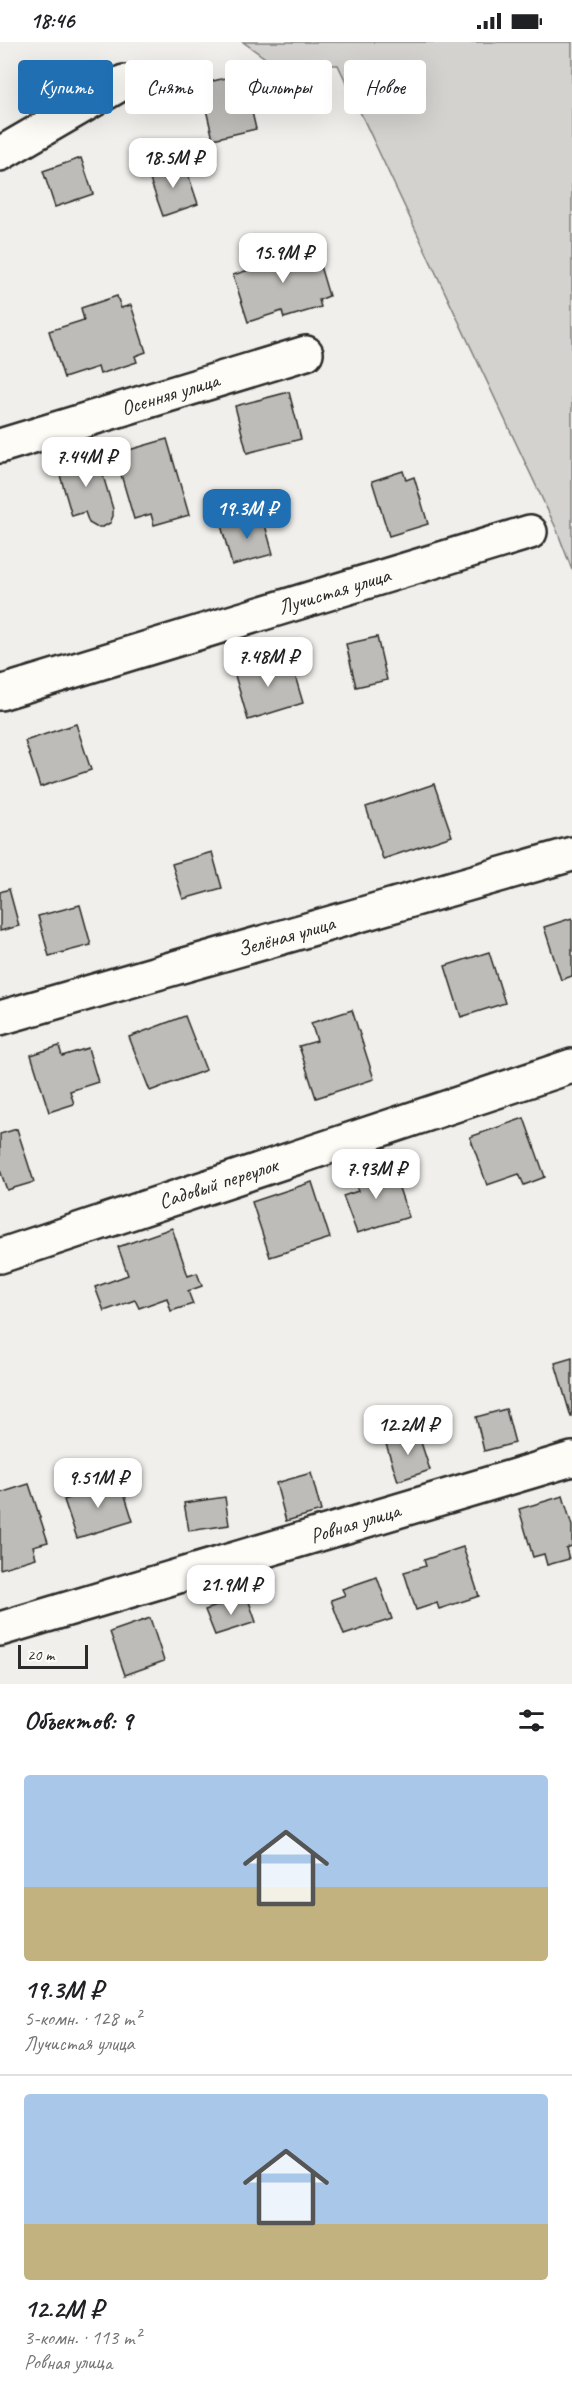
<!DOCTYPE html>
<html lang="ru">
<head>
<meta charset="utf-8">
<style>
  :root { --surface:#fff; --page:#f2f2f2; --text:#202124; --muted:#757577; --line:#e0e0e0; --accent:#1f6fb2 }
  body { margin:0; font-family:Caveat,sans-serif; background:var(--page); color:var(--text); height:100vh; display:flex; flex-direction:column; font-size:22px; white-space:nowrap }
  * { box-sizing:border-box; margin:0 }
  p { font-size:20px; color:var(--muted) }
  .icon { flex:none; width:33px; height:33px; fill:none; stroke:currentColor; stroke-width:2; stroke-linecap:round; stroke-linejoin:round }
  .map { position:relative; height:1642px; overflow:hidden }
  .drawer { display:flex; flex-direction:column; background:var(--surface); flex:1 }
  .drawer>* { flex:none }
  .hud { position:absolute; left:18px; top:18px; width:537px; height:54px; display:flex; gap:12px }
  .scale { position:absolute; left:18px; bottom:15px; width:70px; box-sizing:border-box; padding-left:6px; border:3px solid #2b2b2b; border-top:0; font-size:16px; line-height:21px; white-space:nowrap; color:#2b2b2b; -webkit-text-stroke:4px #fdfcf7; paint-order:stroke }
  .price { position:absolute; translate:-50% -51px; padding:0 14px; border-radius:12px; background:#fff; color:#222; font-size:20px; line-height:39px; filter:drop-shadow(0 2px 3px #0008) }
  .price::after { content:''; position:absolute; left:50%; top:36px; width:18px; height:14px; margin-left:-9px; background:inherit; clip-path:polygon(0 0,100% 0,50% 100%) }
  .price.selected { background:var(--accent); color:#fff }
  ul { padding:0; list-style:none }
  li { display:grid; align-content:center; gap:12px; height:318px; padding:0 24px }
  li+li { border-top:2px solid var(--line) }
  li span { display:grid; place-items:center; height:186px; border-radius:6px; color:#555 }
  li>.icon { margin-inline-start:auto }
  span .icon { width:108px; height:108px; fill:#fffc; stroke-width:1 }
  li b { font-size:26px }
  h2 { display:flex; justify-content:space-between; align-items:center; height:72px; padding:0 24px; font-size:26px }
  .chip { padding:0 21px; border-radius:6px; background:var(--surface); box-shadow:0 6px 24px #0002; font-size:21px; line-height:54px }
  .chip.selected { background:var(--accent); color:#fff }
  .status { display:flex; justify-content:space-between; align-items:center; height:42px; padding:0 30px; background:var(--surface); direction:ltr }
  .status svg { height:16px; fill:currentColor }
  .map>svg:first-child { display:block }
</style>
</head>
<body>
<div class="status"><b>18:46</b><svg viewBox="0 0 49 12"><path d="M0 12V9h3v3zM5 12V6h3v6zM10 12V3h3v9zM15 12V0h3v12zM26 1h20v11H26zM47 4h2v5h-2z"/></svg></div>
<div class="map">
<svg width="572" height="1642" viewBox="0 0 572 1642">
  <rect width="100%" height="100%" fill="#f0efeb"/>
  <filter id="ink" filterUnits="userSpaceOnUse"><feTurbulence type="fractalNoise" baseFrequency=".0167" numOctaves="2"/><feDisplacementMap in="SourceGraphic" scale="12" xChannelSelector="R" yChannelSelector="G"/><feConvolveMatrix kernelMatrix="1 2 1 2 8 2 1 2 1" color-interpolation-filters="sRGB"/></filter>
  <g filter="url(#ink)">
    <!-- green -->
    <path fill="#d3d2cf" stroke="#7f7e7d" stroke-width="1.5" d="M243 0H572V528L556 486 338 23H275Z"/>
    <!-- building -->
    <g fill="#bdbcb8" stroke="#2b2b2b" stroke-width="1.5">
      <path d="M243 32 256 87 213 97 200 42Z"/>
      <path d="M81 116 93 152 55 165 43 129Z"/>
      <path d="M184 120 198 162 163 174 148 132Z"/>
      <path d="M301 198 305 211 315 207 329 254 319 258 321 265 284 276 282 269 248 280 233 233 268 222 264 210Z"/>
      <path d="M117 254 121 266 131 263 146 310 135 314 137 320 100 332 98 325 64 336 49 289 84 278 81 266Z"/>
      <path d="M289 350 301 397 247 411 235 364Z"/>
      <path d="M167 397 189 473 154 483 151 472 134 477 115 412Z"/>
      <path d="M84 407 88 420 98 417 113 467V474L110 481 103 485H96L89 481 85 470 72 474 55 416Z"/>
      <path d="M403 429 406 438 414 435 428 482 389 494 372 439Z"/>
      <path d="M262 472 273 512 232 523 221 483Z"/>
      <path d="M377 595 387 638 356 645 346 602Z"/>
      <path d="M289 613 303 661 248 678 234 630Z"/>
      <path d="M76 682 91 728 40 745 25 699Z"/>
      <path d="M434 742 452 794 383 817 366 765Z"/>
      <path d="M212 810 222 846 183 857 172 822Z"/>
      <path d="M9 847 19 884 0 889V850Z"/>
      <path d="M80 863 91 903 49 914 38 874Z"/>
      <path d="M572 876V934L561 938 544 885Z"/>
      <path d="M489 910 505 961 461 975 445 924Z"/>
      <path d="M352 968 374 1037 316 1056 299 1004 317 999 311 981Z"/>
      <path d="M185 974 206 1028 150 1049 129 995Z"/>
      <path d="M59 1004 62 1014 88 1006 98 1040 70 1049 74 1062 49 1070 31 1013Z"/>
      <path d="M524 1076 545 1135 524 1143 519 1132 487 1143 470 1095Z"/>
      <path d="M17 1087 34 1140 7 1148 0 1128V1092Z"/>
      <path d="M391 1123 409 1175 357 1191 343 1154 358 1149 352 1135Z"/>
      <path d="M312 1140 330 1196 270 1215 252 1160Z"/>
      <path d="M172 1186 188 1234 197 1231 202 1244 188 1249 193 1262 171 1269 167 1256 139 1266 135 1258 104 1269 95 1245 128 1233 118 1205Z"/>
      <path d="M572 1316V1375H571L555 1321Z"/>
      <path d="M506 1367 515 1401 484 1409 476 1375Z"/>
      <path d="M417 1388 430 1428 398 1439 385 1399Z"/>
      <path d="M311 1431 321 1469 286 1479 276 1441Z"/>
      <path d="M92 1438 99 1441 102 1447 121 1441 133 1479 77 1496 64 1458 81 1452 82 1442Z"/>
      <path d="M29 1442 48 1500 33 1504 36 1516 0 1527V1451Z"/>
      <path d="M563 1454 572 1484V1504L566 1506 569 1517 547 1523 544 1512 533 1515 519 1467Z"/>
      <path d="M225 1455 229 1483 189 1489 184 1461Z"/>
      <path d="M463 1505 479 1554 439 1567 437 1561 416 1568 404 1530 426 1524 424 1518Z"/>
      <path d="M377 1535 392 1577 344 1593 331 1558 345 1553 342 1547Z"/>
      <path d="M247 1554 256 1580 215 1593 205 1568Z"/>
      <path d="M150 1576 164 1619 125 1633 110 1590Z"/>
    </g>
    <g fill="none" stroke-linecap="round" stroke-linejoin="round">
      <!-- minor casing -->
      <g stroke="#2b2b2b" stroke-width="38">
        <g id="minor">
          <path d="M0 112 124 40"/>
          <path d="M0 404 306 311"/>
          <path d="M0 651 530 490"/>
          <path d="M0 976 572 812"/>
          <path d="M0 1214 572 1024"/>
          <path d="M0 1587 572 1417"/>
        </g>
      </g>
      <!-- minor -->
      <use href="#minor" stroke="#fdfcf7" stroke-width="33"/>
    </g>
  </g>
  <g text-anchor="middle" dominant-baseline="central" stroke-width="4.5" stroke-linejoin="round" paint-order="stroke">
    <!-- street labels -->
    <g font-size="21" fill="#2b2b2b" stroke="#fdfcf7">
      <text transform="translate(170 352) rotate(-17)">Осенняя улица</text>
      <text transform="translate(334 549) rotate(-17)">Лучистая улица</text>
      <text transform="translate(286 894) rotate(-16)">Зелёная улица</text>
      <text transform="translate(218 1141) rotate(-18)">Садовый переулок</text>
      <text transform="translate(355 1481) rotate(-17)">Ровная улица</text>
    </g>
  </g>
</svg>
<div class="scale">20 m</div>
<b class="price" style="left:173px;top:147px">18.5M ₽</b>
<b class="price" style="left:283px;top:242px">15.9M ₽</b>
<b class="price" style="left:86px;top:446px">7.44M ₽</b>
<b class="price selected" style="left:247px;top:498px">19.3M ₽</b>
<b class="price" style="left:268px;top:646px">7.48M ₽</b>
<b class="price" style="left:376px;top:1158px">7.93M ₽</b>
<b class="price" style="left:408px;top:1414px">12.2M ₽</b>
<b class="price" style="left:98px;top:1467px">9.51M ₽</b>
<b class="price" style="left:231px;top:1574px">21.9M ₽</b>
<div class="hud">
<a class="chip selected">Купить</a>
<a class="chip">Снять</a>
<a class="chip">Фильтры</a>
<a class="chip">Новое</a>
</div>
</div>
<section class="drawer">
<h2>Объектов: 9<svg class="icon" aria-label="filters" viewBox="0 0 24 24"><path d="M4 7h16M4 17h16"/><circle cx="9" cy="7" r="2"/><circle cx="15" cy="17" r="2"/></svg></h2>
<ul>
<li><span style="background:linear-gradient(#a9c7e8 60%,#c2b280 0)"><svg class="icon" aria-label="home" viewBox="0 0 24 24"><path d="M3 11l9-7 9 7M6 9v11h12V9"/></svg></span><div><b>19.3M ₽</b><p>5-комн. · 128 m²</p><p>Лучистая улица</p></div></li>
<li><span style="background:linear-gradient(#a9c7e8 70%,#c2b280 0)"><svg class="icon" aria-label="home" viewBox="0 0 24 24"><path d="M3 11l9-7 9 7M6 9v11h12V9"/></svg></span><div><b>12.2M ₽</b><p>3-комн. · 113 m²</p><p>Ровная улица</p></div></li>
</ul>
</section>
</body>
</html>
